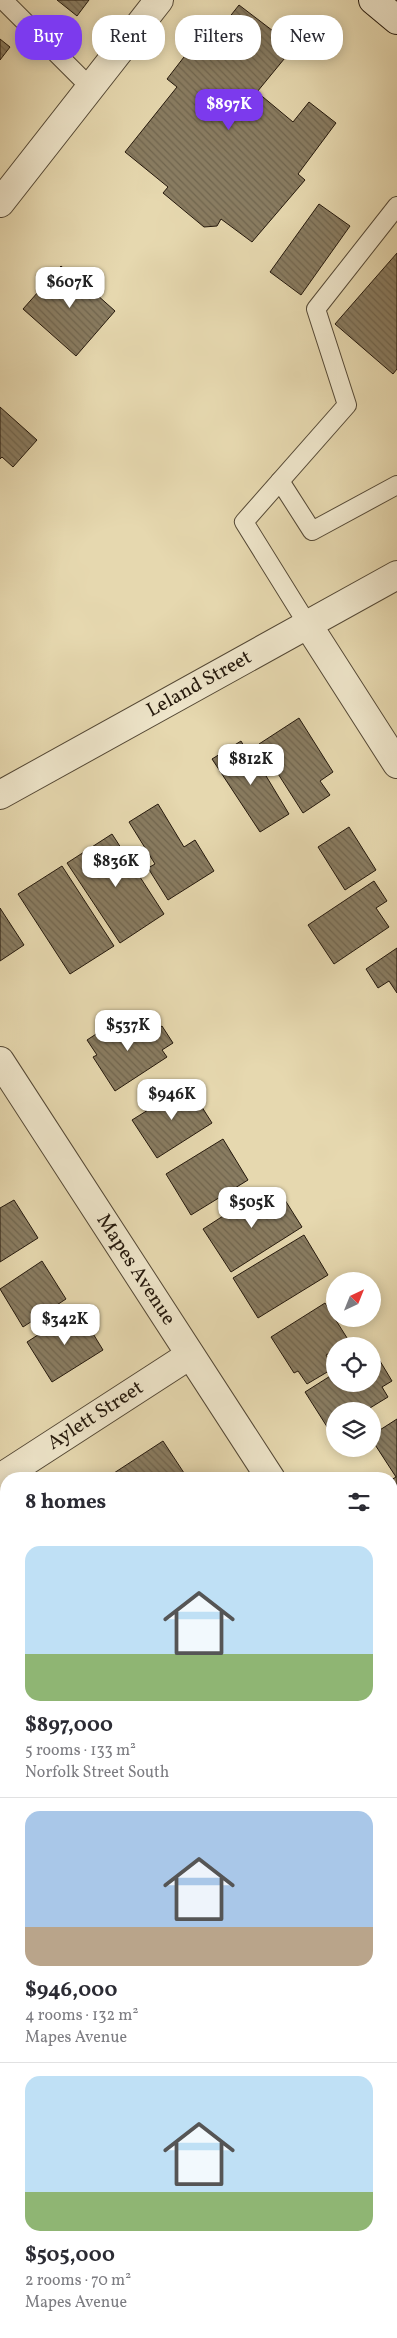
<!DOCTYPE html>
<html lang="en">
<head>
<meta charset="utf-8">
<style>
  :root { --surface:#fff; --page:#f2f2f3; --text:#2b2b33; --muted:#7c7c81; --line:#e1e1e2; --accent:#7c3aed }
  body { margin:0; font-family:Vollkorn,serif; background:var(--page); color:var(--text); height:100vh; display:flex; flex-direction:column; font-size:19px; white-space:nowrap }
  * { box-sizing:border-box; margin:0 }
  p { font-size:16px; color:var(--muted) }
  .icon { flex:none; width:28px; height:28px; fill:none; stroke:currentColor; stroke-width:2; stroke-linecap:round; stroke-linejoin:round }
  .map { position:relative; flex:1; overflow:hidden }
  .side { position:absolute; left:0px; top:1472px; width:398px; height:866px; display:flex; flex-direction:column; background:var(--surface); border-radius:20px 20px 0 0; box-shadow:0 2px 12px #0003 }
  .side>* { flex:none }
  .guide { position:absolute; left:15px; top:15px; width:368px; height:45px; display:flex; gap:10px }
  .needle { width:32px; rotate:43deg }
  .buttons { position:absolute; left:326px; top:1272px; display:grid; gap:10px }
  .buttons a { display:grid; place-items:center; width:55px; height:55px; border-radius:50%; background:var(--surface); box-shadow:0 2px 12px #0003; font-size:25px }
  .price { position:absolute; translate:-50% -42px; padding:0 11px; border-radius:10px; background:#fff; color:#222; font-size:16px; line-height:32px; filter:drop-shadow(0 1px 2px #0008) }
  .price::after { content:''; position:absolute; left:50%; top:30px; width:15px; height:11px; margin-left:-8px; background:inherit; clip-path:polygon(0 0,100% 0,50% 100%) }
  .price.on { background:var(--accent); color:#fff }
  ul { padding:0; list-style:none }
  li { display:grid; align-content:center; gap:10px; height:265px; padding:0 25px }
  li+li { border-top:1px solid var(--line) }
  li span { display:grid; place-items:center; height:155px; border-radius:15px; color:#555 }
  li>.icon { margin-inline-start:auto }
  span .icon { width:90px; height:90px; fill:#fffc; stroke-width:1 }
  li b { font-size:21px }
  h2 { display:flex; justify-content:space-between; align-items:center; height:60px; padding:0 25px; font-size:21px }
  .tag { padding:0 18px; border-radius:20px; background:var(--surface); box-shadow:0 2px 12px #0003; font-size:18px; line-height:45px }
  .tag.on { background:var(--accent); color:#fff }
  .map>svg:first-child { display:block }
</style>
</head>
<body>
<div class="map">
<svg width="397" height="2338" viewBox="0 0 397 2338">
  <defs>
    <pattern id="building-back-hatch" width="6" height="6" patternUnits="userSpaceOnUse" patternTransform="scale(1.25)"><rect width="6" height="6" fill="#897c61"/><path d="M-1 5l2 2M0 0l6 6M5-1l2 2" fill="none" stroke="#70654e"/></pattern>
  </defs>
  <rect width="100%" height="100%" fill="#e6d8af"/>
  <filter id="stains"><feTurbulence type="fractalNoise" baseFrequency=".004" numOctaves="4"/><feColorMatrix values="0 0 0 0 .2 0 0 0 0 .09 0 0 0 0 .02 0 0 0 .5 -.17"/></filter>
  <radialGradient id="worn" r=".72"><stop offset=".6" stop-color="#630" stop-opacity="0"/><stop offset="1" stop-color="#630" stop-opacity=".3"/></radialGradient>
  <!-- building -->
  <g fill="url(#building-back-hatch)" stroke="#24180c">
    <path d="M57 0H89L77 16Z"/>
    <path d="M239 5 277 34 272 40 289 53 257 92 293 122 309 102 336 123 298 174 305 180 252 242 221 219 217 226 204 227 163 193 168 187 125 152 177 87 167 79 211 22 220 29Z"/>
    <path d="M0 39 10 47 0 60Z"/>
    <path d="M319 204 350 226 301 295 270 272Z"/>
    <path d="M397 253V369L393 374 335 324Z"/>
    <path d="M61 266 80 283 88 273 103 286 96 294 115 311 76 356 23 309Z"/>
    <path d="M0 407 37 440 13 467 2 457 0 459Z"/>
    <path d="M299 718 333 772 320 781 330 795 303 813 259 744Z"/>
    <path d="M241 741 248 753 251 751 289 814 260 832 212 759Z"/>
    <path d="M158 804 184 847 195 840 214 871 168 900 148 868 155 864 129 822Z"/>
    <path d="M349 827 376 870 345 890 318 847Z"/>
    <path d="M112 834 164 914 120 943 67 863Z"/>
    <path d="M62 866 114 946 70 974 18 894Z"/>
    <path d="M374 881 387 901 376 908 389 927 334 964 308 925Z"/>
    <path d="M0 908 24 945 0 961Z"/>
    <path d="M397 948V993L389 981 378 988 366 969Z"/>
    <path d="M144 1022 151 1033 162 1026 173 1043 162 1050 167 1057 115 1091 93 1057 97 1055 87 1040 113 1023 122 1037Z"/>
    <path d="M188 1085 212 1123 157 1158 132 1120Z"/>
    <path d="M223 1139 248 1180 191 1215 166 1174Z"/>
    <path d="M278 1189 302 1227 231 1272 203 1229 254 1196 258 1203Z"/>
    <path d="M14 1200 38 1238 0 1262V1208Z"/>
    <path d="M304 1235 328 1275 258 1318 233 1278Z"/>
    <path d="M42 1261 66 1299 23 1327 0 1289Z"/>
    <path d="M325 1303 349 1341 340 1346H335V1350L326 1355 334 1368 307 1384 298 1371 294 1373 271 1337Z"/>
    <path d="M78 1309 103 1350 52 1382 27 1342Z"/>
    <path d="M380 1361 392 1381 382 1387 388 1397 365 1411H335V1430L331 1433 305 1392 335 1373V1384H372V1366Z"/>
    <path d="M397 1419V1532L391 1523V1480L396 1477 372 1440V1435Z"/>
    <path d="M163 1441 188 1479H117L114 1473Z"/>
    <path d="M0 1618 5 1626 0 1630Z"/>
    <path d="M0 1937 6 1948 0 1953Z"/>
    <path d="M391 1987 397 1998V2013L391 2016Z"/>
    <path d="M397 2097V2153L391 2156V2100Z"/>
    <path d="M391 2308 397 2318V2338H351L348 2332H391Z"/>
    <path d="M0 2324 7 2338H0Z"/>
    <path d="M133 2332H187L190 2338H136Z"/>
  </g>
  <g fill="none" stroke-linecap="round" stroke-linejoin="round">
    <!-- lane casing -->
    <g stroke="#544835" stroke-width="20">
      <g id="lane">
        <path d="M3 0 90 87"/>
        <path d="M280 481 312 531 397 485"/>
        <path d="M308 625 244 522 347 405 316 309 397 206"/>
      </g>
    </g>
    <!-- street casing -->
    <g stroke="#544835" stroke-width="30">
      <g id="street">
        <path d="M0 203 159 0"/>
        <path d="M308 625 397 764"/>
        <path id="s1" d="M0 795 397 575"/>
        <path id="s2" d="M0 1061 271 1479"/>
        <path id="s3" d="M0 1478 190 1355"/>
        <path d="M391 1665 397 1674"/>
      </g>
    </g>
    <!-- secondary casing -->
    <g stroke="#24180c" stroke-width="30">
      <g id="secondary">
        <path d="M373 0 397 20"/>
        <path d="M391 1864 397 1861"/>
        <path d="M0 2071 6 2068"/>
      </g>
    </g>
    <!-- path -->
    <g stroke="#24180c" stroke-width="3" stroke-dasharray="1 2.5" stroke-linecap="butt">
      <path d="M0 2148 6 2159"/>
      <path d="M107 2332 111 2338"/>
    </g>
    <!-- lane -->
    <use href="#lane" stroke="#efe6cb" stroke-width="18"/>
    <!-- street -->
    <use href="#street" stroke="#efe6cb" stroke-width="28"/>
    <!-- secondary -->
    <use href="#secondary" stroke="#efe6cb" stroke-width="28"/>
  </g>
  <g text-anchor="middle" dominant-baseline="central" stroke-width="4" stroke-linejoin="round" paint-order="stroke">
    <!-- street labels -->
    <g font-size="20" fill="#24180c" stroke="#efe6cb">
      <text stroke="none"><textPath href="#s1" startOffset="228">Leland Street</textPath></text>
      <text stroke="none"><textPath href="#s2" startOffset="249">Mapes Avenue</textPath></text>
      <text stroke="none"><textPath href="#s3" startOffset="114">Aylett Street</textPath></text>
    </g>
  </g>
  <rect width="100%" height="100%" filter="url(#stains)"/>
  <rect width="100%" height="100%" fill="url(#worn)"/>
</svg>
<div class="buttons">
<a><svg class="needle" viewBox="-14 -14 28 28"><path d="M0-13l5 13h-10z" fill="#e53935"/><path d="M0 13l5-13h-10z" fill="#7c7c81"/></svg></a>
<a><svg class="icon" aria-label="locate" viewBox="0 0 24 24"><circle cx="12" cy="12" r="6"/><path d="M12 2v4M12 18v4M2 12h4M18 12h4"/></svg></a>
<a><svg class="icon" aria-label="layers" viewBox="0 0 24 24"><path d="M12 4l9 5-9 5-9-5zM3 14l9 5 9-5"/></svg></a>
</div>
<b class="price on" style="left:229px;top:131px">$897K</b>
<b class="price" style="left:70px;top:309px">$607K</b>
<b class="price" style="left:251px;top:786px">$812K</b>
<b class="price" style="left:116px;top:888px">$836K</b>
<b class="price" style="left:128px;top:1052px">$537K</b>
<b class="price" style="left:172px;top:1121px">$946K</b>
<b class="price" style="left:252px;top:1229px">$505K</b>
<b class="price" style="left:65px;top:1346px">$342K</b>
<div class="guide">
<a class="tag on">Buy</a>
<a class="tag">Rent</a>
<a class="tag">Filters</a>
<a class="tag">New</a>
</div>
<section class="side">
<h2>8 homes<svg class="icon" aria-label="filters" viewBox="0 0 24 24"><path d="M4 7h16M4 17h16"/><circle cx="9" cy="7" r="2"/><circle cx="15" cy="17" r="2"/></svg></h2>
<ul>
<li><span style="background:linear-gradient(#bfe0f5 70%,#8fb573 0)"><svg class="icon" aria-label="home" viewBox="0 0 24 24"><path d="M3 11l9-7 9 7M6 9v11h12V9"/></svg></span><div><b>$897,000</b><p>5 rooms · 133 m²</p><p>Norfolk Street South</p></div></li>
<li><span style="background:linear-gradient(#a9c7e8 75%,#b9a48a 0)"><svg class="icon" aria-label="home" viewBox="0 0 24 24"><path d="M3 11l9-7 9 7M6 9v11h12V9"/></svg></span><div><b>$946,000</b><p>4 rooms · 132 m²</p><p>Mapes Avenue</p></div></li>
<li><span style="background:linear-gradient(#bfe0f5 75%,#8fb573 0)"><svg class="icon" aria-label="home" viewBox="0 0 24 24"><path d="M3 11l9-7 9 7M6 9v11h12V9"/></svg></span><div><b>$505,000</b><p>2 rooms · 70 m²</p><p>Mapes Avenue</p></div></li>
</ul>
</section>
</div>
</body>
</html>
